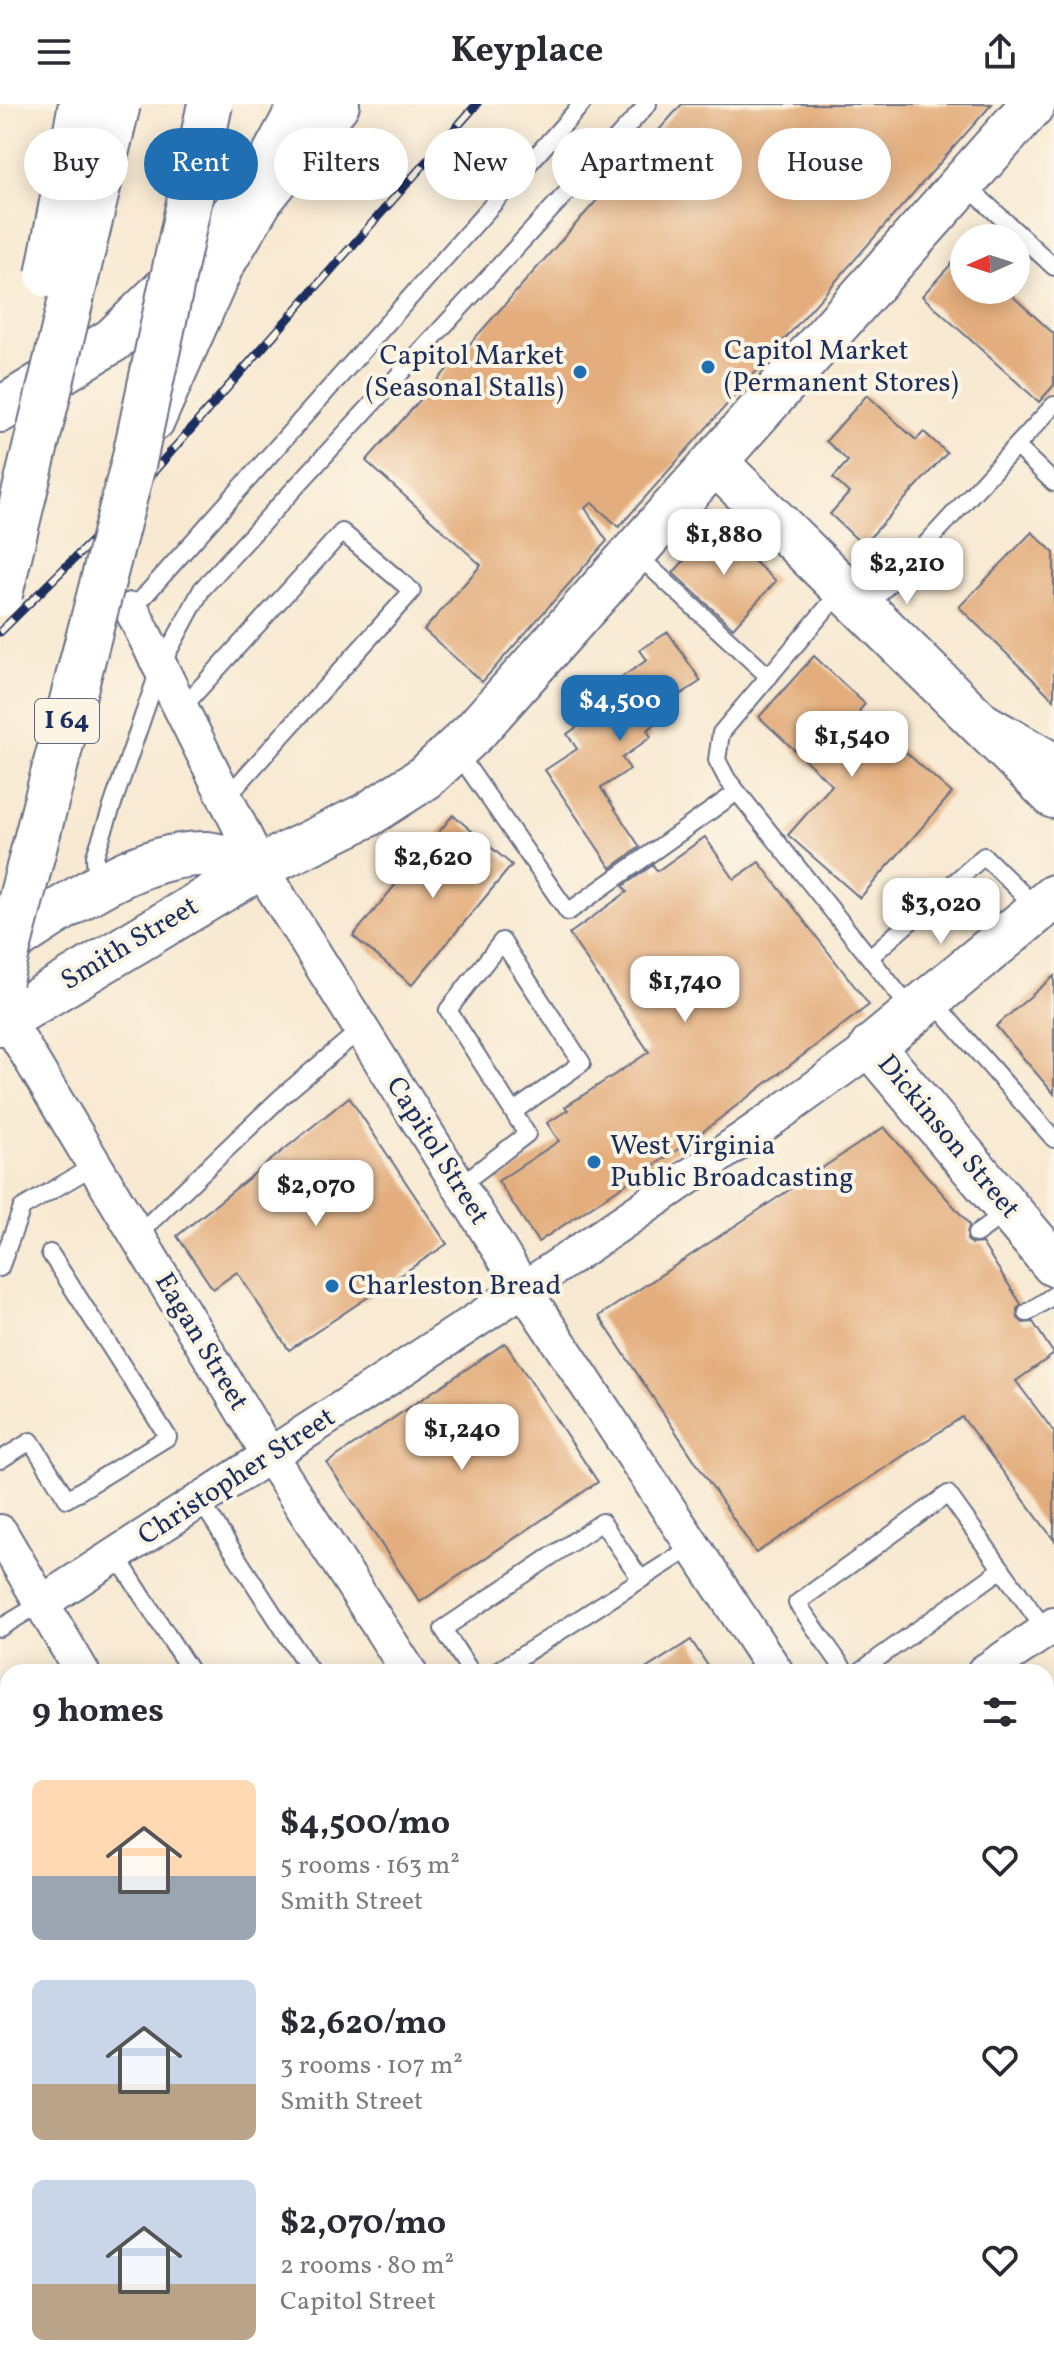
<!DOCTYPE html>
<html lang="en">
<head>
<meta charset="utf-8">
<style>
  :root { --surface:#fff; --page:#f7f7f7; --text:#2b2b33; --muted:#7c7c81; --accent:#1f6fb2 }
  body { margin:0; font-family:Vollkorn,serif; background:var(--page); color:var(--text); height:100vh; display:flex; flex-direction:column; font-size:30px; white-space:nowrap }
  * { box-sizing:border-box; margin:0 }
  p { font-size:26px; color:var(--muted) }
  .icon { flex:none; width:44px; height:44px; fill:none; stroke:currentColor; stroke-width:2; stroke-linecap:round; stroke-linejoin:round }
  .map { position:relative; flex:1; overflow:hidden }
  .drawer { position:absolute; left:0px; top:1560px; width:1054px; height:712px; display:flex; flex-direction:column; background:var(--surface); border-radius:24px 24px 0 0; box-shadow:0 4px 20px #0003 }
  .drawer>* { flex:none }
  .guide { position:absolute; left:24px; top:24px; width:1006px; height:72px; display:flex; gap:16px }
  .needle { width:52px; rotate:267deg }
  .controls { position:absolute; left:950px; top:120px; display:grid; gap:16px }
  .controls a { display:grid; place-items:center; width:80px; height:80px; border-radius:50%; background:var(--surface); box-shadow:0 4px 20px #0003; font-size:40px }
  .price { position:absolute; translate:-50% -68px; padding:0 18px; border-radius:16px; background:#fff; color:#222; font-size:26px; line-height:52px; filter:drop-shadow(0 2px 4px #0008) }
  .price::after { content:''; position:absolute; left:50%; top:48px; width:24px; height:18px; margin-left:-12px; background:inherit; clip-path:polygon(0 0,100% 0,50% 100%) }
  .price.on { background:var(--accent); color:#fff }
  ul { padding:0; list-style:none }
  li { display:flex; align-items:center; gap:24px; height:200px; padding:0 32px }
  li span { display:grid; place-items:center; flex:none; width:224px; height:160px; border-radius:12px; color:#555 }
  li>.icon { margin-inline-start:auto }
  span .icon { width:96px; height:96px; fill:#fffc; stroke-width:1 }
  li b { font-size:34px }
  h2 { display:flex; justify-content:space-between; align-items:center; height:96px; padding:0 32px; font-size:34px }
  .tag { padding:0 28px; border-radius:36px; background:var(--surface); box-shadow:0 4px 20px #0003; font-size:28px; line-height:72px }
  .tag.on { background:var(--accent); color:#fff }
  header { display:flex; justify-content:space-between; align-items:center; height:104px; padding:0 32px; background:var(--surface); font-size:36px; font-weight:700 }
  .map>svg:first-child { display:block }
</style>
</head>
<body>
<header><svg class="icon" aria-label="menu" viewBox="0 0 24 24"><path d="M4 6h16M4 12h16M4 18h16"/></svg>Keyplace<svg class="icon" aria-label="share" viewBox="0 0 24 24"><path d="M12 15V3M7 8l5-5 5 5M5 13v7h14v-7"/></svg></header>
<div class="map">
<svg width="1054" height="2272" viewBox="0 0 1054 2272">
  <rect width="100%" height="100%" fill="#fcf5e5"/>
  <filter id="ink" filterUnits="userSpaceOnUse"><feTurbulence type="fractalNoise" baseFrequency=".0125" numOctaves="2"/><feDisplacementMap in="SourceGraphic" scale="16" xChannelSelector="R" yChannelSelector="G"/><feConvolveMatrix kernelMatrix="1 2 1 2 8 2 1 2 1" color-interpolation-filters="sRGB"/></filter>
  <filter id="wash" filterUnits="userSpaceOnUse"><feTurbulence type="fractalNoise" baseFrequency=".006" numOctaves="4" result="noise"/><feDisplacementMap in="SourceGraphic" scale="32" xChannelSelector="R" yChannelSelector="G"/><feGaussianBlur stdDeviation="1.8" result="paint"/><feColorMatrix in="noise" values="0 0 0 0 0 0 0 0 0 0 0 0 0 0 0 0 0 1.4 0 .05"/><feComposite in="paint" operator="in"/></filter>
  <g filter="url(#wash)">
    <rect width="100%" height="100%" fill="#f8e9d2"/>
    <g id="blocks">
      <!-- building -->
      <g fill="#e3ad7d">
        <path d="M682 0H992L619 423 592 399 585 404 607 437 482 578 424 526 481 461 366 357Z"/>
        <path d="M964 146V186H1006L1054 230V281L1039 298 922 192Z"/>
        <path d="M867 291 916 336 924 328 947 349 863 441 830 410 849 389 833 374 848 357 826 337Z"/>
        <path d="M715 422 776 477 733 524 673 469Z"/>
        <path d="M1032 428 1054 449V596L959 503Z"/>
        <path d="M668 528 701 577 669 598 675 607 647 626 651 633 622 654 630 665 601 684 640 743 611 764 545 666 577 645 567 630 597 609 592 603 621 584 616 577 647 556 640 546Z"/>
        <path d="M814 552 865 600 859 607 952 689 860 794 788 731 832 681 759 613Z"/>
        <path d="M453 711 512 761 412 881 353 832Z"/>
        <path d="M705 733 734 775 759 758 869 901 689 1038 538 1138 498 1077 559 1037 547 1019 568 1006 565 1003 649 948 569 830 627 788 623 782 653 761 657 767Z"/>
        <path d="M1054 872V990L996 922Z"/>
        <path d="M349 993 447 1140 289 1246 237 1168 213 1185 177 1132Z"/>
        <path d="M884 1023 965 1115 969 1121 967 1136 972 1140 982 1139 1021 1200 1017 1205 1018 1214 1023 1219 1033 1218 1054 1250 1016 1277 1054 1328V1436L962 1313 756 1449 599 1212Z"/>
        <path d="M505 1239 598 1378 420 1498 327 1359Z"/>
        <path d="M691 1536 712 1568H641Z"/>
      </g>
    </g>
  </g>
  <g filter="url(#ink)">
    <use href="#blocks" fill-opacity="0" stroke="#687087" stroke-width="2"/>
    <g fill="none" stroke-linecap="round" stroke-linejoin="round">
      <!-- lane casing -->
      <g stroke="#687087" stroke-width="20">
        <g id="lane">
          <path d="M964 79 1054 163"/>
          <path d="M1018 344 1054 379"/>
          <path d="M635 449 769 573"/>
          <path d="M841 487 721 629 717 656 727 675 913 908"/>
          <path d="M132 506 582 0"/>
          <path d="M865 506 1054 301"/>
          <path d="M181 605 342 428 412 487 226 694"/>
          <path d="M457 648 568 808 737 688"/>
          <path d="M96 779 95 752 160 563 202 485 648 0"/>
          <path d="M870 853 984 752 1037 804"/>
          <path d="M931 895 1054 1035"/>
          <path d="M459 1082 527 1030 448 906 502 837 582 959 513 1008"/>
          <path d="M976 1130 1007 1108"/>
          <path d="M137 1131 280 994 361 925"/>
          <path d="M0 1164 22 1104 95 1061"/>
          <path d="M1027 1209 1054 1191"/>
          <path d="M0 1356 31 1337 67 1395 168 1333 50 1149"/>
          <path d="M200 1396 311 1568"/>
          <path d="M116 1451 191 1568"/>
          <path d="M0 1524 40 1500"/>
          <path d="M471 1568 443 1525 602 1418 640 1474"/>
          <path d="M496 1568 695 1441"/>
          <path d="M846 1568 797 1499 948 1390 1046 1527"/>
          <path d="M859 1568 1002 1465"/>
          <path d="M0 1618 8 1629"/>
          <path d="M0 1706 8 1700"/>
          <path d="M1046 1748 1054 1743"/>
          <path d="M1046 1857 1054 1852"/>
          <path d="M0 1968 8 1980"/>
          <path d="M0 2094 8 2089"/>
          <path d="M742 2272 754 2264"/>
        </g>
      </g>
      <!-- street casing -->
      <g stroke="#687087" stroke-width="38">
        <g id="street">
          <path d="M132 506 260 763 525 1187 776 1568"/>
          <path d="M0 904 270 1352 409 1568"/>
          <path d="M0 1428 82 1568"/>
          <path d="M40 1500C320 1318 602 1140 872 943"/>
          <path d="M984 1568 1054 1521"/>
          <path d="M1046 1977 1054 1989"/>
          <path d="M519 2264 524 2272"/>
          <path d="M5 2272 17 2264"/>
        </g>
      </g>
      <!-- secondary casing -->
      <g stroke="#687087" stroke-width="48">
        <g id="secondary">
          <path d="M0 306 113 236 198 153 259 79 302 0"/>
          <path d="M715 358 1054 692"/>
          <path d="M1054 793 872 943 1054 1160"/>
          <path d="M0 845C57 809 135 748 205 750 223 751 243 759 260 763"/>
          <path d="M0 919 260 763 367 711 426 673 475 627 1033 0"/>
        </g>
      </g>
      <!-- highway casing -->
      <g stroke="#687087" stroke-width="48">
        <g id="highway">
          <path d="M153 315 221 162 261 95 337 0"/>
          <path d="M986 623 1054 662"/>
        </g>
      </g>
      <!-- lane -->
      <use href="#lane" stroke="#fff" stroke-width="16"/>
      <!-- street -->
      <use href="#street" stroke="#fff" stroke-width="34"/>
      <!-- secondary -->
      <use href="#secondary" stroke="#fff" stroke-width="44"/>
      <!-- highway -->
      <use href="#highway" stroke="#fff" stroke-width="44"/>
      <!-- rail casing -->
      <g stroke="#1b2f5e" stroke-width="9">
        <path id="rail" d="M0 528 96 433 477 0"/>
      </g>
      <!-- rail -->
      <use href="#rail" stroke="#fcf5e5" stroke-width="6" stroke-dasharray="18" stroke-linecap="butt"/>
      <!-- highway-bridge casing -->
      <g stroke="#687087" stroke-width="48" stroke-linecap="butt">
        <g id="highway-bridge">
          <path d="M48 171 81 0"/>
          <path d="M0 490 118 0"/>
          <path d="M0 876 134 357 210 0"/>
        </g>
      </g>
      <!-- highway-bridge -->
      <use href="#highway-bridge" stroke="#fff" stroke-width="44"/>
    </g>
  </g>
  <!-- markers -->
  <g fill="#1f6fb2" stroke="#fcf5e5" stroke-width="3">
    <circle cx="708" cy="263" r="8"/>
    <circle cx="580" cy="268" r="8"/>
    <circle cx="594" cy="1058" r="8"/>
    <circle cx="332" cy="1182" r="8"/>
  </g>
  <g text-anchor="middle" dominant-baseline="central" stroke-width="8" stroke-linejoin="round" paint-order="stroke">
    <!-- shield labels -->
    <rect fill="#fcf5e5" stroke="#5e6a86" stroke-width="2" x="35" y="595" width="64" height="44" rx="6"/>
    <g font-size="26" font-weight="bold" fill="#1b2f5e">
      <text x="67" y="617">I 64</text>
    </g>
    <!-- poi labels -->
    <g font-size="28" fill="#1b2f5e" stroke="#fcf5e5" text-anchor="start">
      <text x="724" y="247">Capitol Market<tspan x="724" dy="32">(Permanent Stores)</tspan></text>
      <text x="564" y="252" text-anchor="end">Capitol Market<tspan x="564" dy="32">(Seasonal Stalls)</tspan></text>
      <text x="610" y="1042">West Virginia<tspan x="610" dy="32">Public Broadcasting</tspan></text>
      <text x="348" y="1182">Charleston Bread</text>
    </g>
    <!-- street labels -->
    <g font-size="28" fill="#1b2f5e" stroke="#fcf5e5">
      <text transform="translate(130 840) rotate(-31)">Smith Street</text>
      <text transform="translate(948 1033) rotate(50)">Dickinson Street</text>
      <text transform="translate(437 1047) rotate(58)">Capitol Street</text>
      <text transform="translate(201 1238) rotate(59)">Eagan Street</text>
      <text transform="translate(237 1373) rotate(-33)">Christopher Street</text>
    </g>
  </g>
</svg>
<div class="controls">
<a><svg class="needle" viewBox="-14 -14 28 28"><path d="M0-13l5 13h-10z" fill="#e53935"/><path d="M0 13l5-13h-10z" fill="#7c7c81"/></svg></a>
</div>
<b class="price" style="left:724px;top:473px">$1,880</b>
<b class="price" style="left:907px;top:502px">$2,210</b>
<b class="price on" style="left:620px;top:639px">$4,500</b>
<b class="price" style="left:852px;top:675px">$1,540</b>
<b class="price" style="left:433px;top:796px">$2,620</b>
<b class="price" style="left:941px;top:842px">$3,020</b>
<b class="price" style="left:685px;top:920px">$1,740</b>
<b class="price" style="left:316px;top:1124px">$2,070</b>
<b class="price" style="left:462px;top:1368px">$1,240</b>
<div class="guide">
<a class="tag">Buy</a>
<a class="tag on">Rent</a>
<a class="tag">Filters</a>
<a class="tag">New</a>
<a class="tag">Apartment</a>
<a class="tag">House</a>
</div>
<section class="drawer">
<h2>9 homes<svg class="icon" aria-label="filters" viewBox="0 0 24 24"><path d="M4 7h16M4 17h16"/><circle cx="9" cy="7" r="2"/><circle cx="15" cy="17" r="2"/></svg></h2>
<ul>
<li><span style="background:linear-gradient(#ffd9b3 60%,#9aa5b1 0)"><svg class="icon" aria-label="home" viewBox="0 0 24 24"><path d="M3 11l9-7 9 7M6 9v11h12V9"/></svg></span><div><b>$4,500/mo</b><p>5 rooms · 163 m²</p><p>Smith Street</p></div><svg class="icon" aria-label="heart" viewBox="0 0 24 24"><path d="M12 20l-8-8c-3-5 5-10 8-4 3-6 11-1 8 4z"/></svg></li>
<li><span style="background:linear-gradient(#c9d6e8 65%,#b9a48a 0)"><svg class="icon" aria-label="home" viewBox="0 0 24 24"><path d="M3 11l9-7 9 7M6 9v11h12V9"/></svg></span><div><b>$2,620/mo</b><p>3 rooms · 107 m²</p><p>Smith Street</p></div><svg class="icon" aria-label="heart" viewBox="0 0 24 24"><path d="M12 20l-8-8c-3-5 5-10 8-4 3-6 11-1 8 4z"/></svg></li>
<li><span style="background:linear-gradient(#c9d6e8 65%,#b9a48a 0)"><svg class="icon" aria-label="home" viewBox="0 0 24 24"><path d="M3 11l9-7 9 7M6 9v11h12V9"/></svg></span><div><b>$2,070/mo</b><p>2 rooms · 80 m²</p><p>Capitol Street</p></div><svg class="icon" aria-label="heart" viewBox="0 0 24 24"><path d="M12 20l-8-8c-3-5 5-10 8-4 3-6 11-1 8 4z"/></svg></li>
</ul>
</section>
</div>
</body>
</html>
